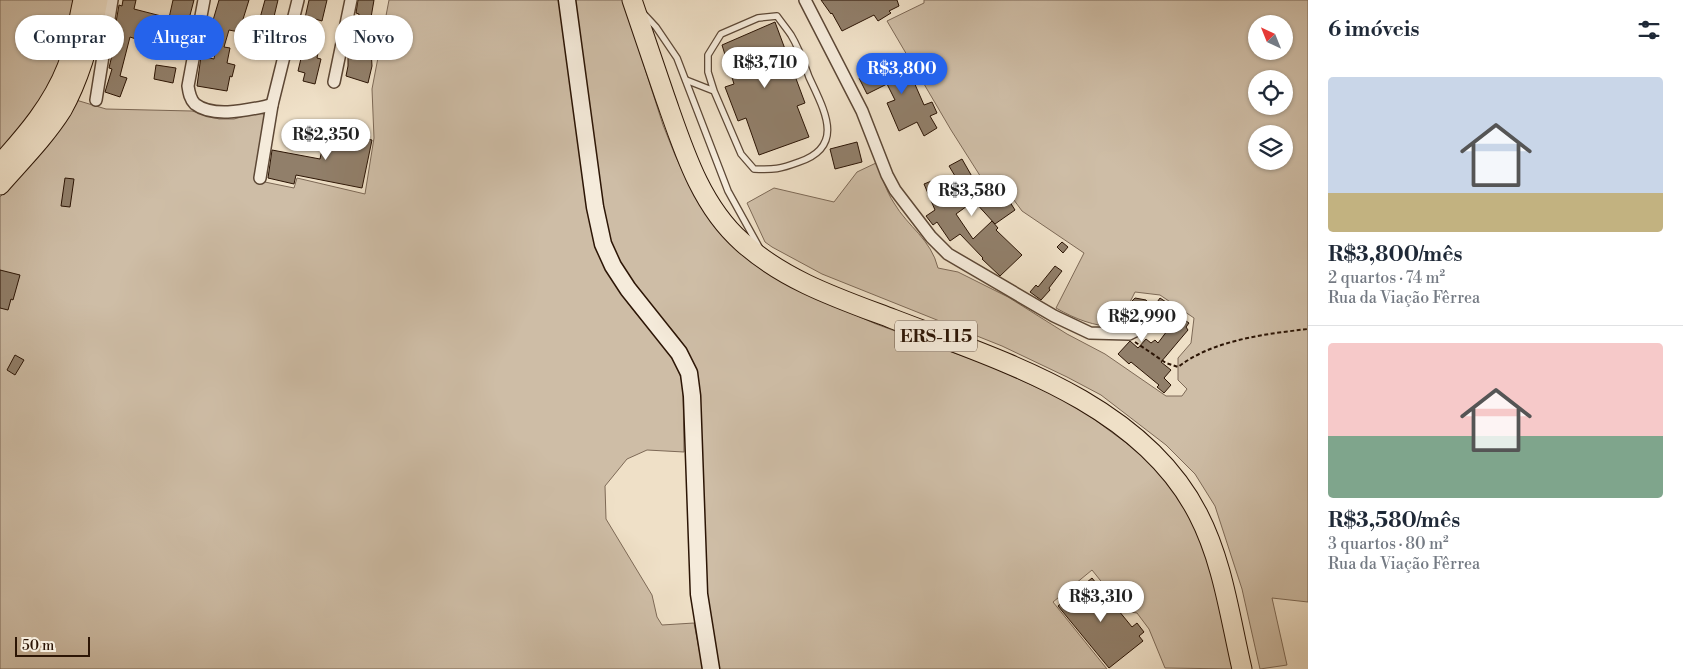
<!DOCTYPE html>
<html lang="pt">
<head>
<meta charset="utf-8">
<style>
  :root { --surface:#fff; --page:#f6f6f7; --text:#1f2937; --muted:#747a83; --line:#e0e1e3; --accent:#2563eb }
  body { margin:0; font-family:"Libre Bodoni",serif; background:var(--page); color:var(--text); height:100vh; display:flex; flex-direction:column; font-size:19px; white-space:nowrap }
  * { box-sizing:border-box; margin:0 }
  p { font-size:16px; color:var(--muted) }
  .icon { flex:none; width:28px; height:28px; fill:none; stroke:currentColor; stroke-width:2; stroke-linecap:round; stroke-linejoin:round }
  .map { position:relative; flex:1; overflow:hidden }
  .side { display:flex; flex-direction:column; background:var(--surface); width:375px }
  .side>* { flex:none }
  .hud { position:absolute; left:15px; top:15px; width:475px; height:45px; display:flex; gap:10px }
  .needle { width:32px; rotate:317deg }
  .buttons { position:absolute; left:1248px; top:15px; display:grid; gap:10px }
  .buttons a { display:grid; place-items:center; width:45px; height:45px; border-radius:50%; background:var(--surface); box-shadow:0 1px 4px #0004; font-size:25px }
  .scale { position:absolute; left:15px; bottom:12px; width:75px; box-sizing:border-box; padding-left:5px; border:2px solid #2c1505; border-top:0; font-size:14px; line-height:18px; white-space:nowrap; color:#2c1505; -webkit-text-stroke:4px #f5ebdb; paint-order:stroke }
  .price { position:absolute; translate:-50% -42px; padding:0 11px; border-radius:18px; background:#fff; color:#222; font-size:16px; line-height:32px; filter:drop-shadow(0 1px 2px #0008) }
  .price::after { content:''; position:absolute; left:50%; top:30px; width:15px; height:11px; margin-left:-8px; background:inherit; clip-path:polygon(0 0,100% 0,50% 100%) }
  .price.current { background:var(--accent); color:#fff }
  ul { padding:0; list-style:none }
  li { display:grid; align-content:center; gap:10px; height:265px; padding:0 20px }
  li+li { border-top:1px solid var(--line) }
  li span { display:grid; place-items:center; height:155px; border-radius:5px; color:#555 }
  li>.icon { margin-inline-start:auto }
  span .icon { width:90px; height:90px; fill:#fffc; stroke-width:1 }
  li b { font-size:21px }
  h2 { display:flex; justify-content:space-between; align-items:center; height:60px; padding:0 20px; font-size:21px }
  .chip { padding:0 18px; border-radius:22px; background:var(--surface); box-shadow:0 1px 4px #0004; font-size:18px; line-height:45px }
  .chip.current { background:var(--accent); color:#fff }
  main { display:flex; flex:1; min-height:0 }
  .map>svg:first-child { display:block }
</style>
</head>
<body>
<main>
<div class="map">
<svg width="1308" height="669" viewBox="0 0 1308 669">
  <rect width="100%" height="100%" fill="#efe0c7"/>
  <filter id="stains"><feTurbulence type="fractalNoise" baseFrequency=".004" numOctaves="4"/><feColorMatrix values="0 0 0 0 .2 0 0 0 0 .09 0 0 0 0 .02 0 0 0 .5 -.17"/></filter>
  <radialGradient id="worn" r=".72"><stop offset=".6" stop-color="#630" stop-opacity="0"/><stop offset="1" stop-color="#630" stop-opacity=".3"/></radialGradient>
  <!-- green -->
  <g fill="#cebda6" stroke="#7d6956" fill-rule="evenodd">
    <path d="M0 0H77L55 79 0 155Z"/>
    <path d="M389 0H562L612 279C619 290 626 301 634 311 653 335 679 357 683 388L684 452 647 450 627 459 605 486 606 519 652 595 657 617 662 625 694 623 703 669H0V197L41 151 76 100 106 109 192 111 219 119H234L259 112 265 115 255 180 294 188 297 178 365 194 374 138 372 89Z"/>
    <path d="M571 0H623L663 125 675 155 688 183 729 242 749 260 798 290 876 324 990 366 1067 401 1091 417 1148 459 1165 478 1192 521 1202 544 1213 574 1235 669 1165 668 1149 629 1137 613 1125 611 1092 570 1053 602 1107 669H717L708 618 698 379C695 368 691 357 685 347 672 326 651 310 637 290 622 271 611 248 605 224Z"/>
    <path d="M924 0H1308V602L1272 598 1287 665 1260 669 1242 589 1215 506 1195 474 1166 445 1101 395 1067 377 1002 346 822 274 772 247 765 242 747 203 774 188 834 202 857 172 876 163C882 176 886 191 894 203 908 227 931 239 938 268L958 272 1008 297 1067 334 1105 354 1166 396H1182L1187 389 1178 380V358L1191 343 1194 318 1160 295 1135 292 1117 328C1092 325 1077 320 1056 308L1084 253 1022 211 1011 196 991 193 951 130 887 21 924 3ZM1256 24H1284V51H1256ZM1256 79H1284V106H1256ZM1256 134H1284V161H1256Z"/>
  </g>
  <!-- building -->
  <g fill="#917f6a" stroke="#2c1505">
    <path d="M123 0H136L134 9 169 18 173 0H194L189 19 184 17 178 48 151 44 130 37 120 76 127 78 120 97 105 92 112 69 109 68 118 29 115 28 119 5 122 6Z"/>
    <path d="M219 0H249L239 32 229 30 224 47 230 48 227 63 235 65 232 77 230 76 227 91 197 86 201 56 214 59 217 41 205 38 208 26 211 27Z"/>
    <path d="M265 0H278L272 25 276 26 273 43 279 44 278 52 271 50 269 55 249 49 253 35 255 36Z"/>
    <path d="M309 0H327L322 21 315 19 310 37 321 39 317 58 321 59 315 84 303 81 305 73 298 71 303 50 298 49Z"/>
    <path d="M358 0H374L368 35 378 37 376 49 371 48 372 66 368 83 346 76 348 66V53L352 31 357 32 359 14 356 13Z"/>
    <path d="M821 0H897L899 6 889 11 891 13 878 21 874 15 842 31 832 13 831 14Z"/>
    <path d="M775 22 805 103 797 106 809 137 759 155 746 118 738 121 725 87 734 84 722 45Z"/>
    <path d="M905 56 913 71 910 73 924 105 932 102 937 113 930 116 937 128 924 136 917 122 899 131 887 103 895 100 887 84 867 94 859 78Z"/>
    <path d="M156 65 176 68 173 83 154 79Z"/>
    <path d="M327 126 341 129 340 134 372 140 362 188 296 175 294 184 268 178 272 150 320 159Z"/>
    <path d="M857 142 862 162 835 169 830 149Z"/>
    <path d="M962 159 978 187 981 185 997 206 1008 199 1015 210 995 224 974 201 956 214 973 239 992 221 998 228 996 230 1022 255 1000 276 982 259 983 258 960 234 950 241 937 222 933 225 926 216 935 210 924 184 934 180 936 186 955 176 949 166Z"/>
    <path d="M65 178 74 179 70 207 61 206Z"/>
    <path d="M1062 242 1068 247 1063 253 1057 247Z"/>
    <path d="M1055 266 1062 271 1049 288 1050 290 1041 300 1030 292 1036 285 1038 287Z"/>
    <path d="M0 270 20 275 13 300 11 299 8 310 0 308Z"/>
    <path d="M1135 298 1146 300 1153 308 1160 298 1166 302 1164 306 1189 323 1186 327 1188 330 1161 362 1171 370 1164 378 1171 385 1164 393 1157 387 1159 385 1131 362 1129 364 1118 354 1130 341 1138 348 1146 339 1151 343 1155 340 1158 343 1170 327 1155 317H1147L1138 311 1136 313 1128 305Z"/>
    <path d="M15 355 24 360 15 375 7 370Z"/>
    <path d="M1092 578 1132 627 1137 623 1144 632 1139 636 1143 641 1109 668 1058 606Z"/>
  </g>
  <g fill="none" stroke-linecap="round" stroke-linejoin="round">
    <!-- lane casing -->
    <g stroke="#5d4836" stroke-width="8">
      <g id="lane">
        <path d="M643 13 656 27 677 58 728 191 759 247"/>
        <path d="M686 80 714 91 741 154 754 169C774 170 780 169 799 162 846 146 824 110 809 77 804 63 799 48 791 35 787 29 782 23 777 16L758 18 721 34 708 55V72L714 91"/>
      </g>
    </g>
    <!-- street casing -->
    <g stroke="#5d4836" stroke-width="14">
      <g id="street">
        <path d="M204 0 188 86C189 93 190 99 195 104 214 119 251 109 272 105"/>
        <path d="M805 0 862 111 887 175 895 190 931 237 948 254 1054 316 1090 333 1129 334 1151 323"/>
        <path d="M334 82 351 0"/>
        <path d="M96 100 112 0"/>
        <path d="M260 178 272 105 298 0"/>
      </g>
    </g>
    <!-- secondary casing -->
    <g stroke="#2c1505" stroke-width="19">
      <path id="secondary" d="M567 0 595 207 603 244 613 266 628 289 679 353 689 373 692 396 699 594 711 669"/>
    </g>
    <!-- primary casing -->
    <g stroke="#2c1505" stroke-width="21">
      <g id="primary">
        <path d="M632 0C643 32 654 65 665 97 683 148 700 205 742 242 785 281 840 299 893 319 1002 361 1141 403 1198 514 1223 562 1230 618 1242 669"/>
        <path d="M0 164C27 134 52 105 67 67 75 46 78 22 83 0"/>
        <path d="M0 185C21 161 45 137 62 110 81 76 91 38 98 0"/>
      </g>
    </g>
    <!-- path -->
    <path stroke="#2c1505" stroke-width="2" stroke-dasharray="4 2.5" stroke-linecap="butt" d="M1135 342 1166 363 1178 367C1213 340 1265 334 1308 329"/>
    <!-- lane -->
    <use href="#lane" stroke="#f5ebdb" stroke-width="5.5"/>
    <!-- street -->
    <use href="#street" stroke="#f5ebdb" stroke-width="11"/>
    <!-- secondary -->
    <use href="#secondary" stroke="#f5ebdb" stroke-width="16"/>
    <!-- primary -->
    <use href="#primary" stroke="#efe0c7" stroke-width="19"/>
  </g>
  <g text-anchor="middle" dominant-baseline="central" stroke-width="4.5" stroke-linejoin="round" paint-order="stroke">
    <!-- shield labels -->
    <rect fill="#f5ebdb" stroke="#685545" stroke-width="1" x="895" y="320.5" width="82" height="31" rx="4"/>
    <g font-size="18" font-weight="bold" fill="#2c1505">
      <text x="936" y="336">ERS-115</text>
    </g>
  </g>
  <rect width="100%" height="100%" filter="url(#stains)"/>
  <rect width="100%" height="100%" fill="url(#worn)"/>
</svg>
<div class="buttons">
<a><svg class="needle" viewBox="-14 -14 28 28"><path d="M0-13l5 13h-10z" fill="#e53935"/><path d="M0 13l5-13h-10z" fill="#747a83"/></svg></a>
<a><svg class="icon" aria-label="locate" viewBox="0 0 24 24"><circle cx="12" cy="12" r="6"/><path d="M12 2v4M12 18v4M2 12h4M18 12h4"/></svg></a>
<a><svg class="icon" aria-label="layers" viewBox="0 0 24 24"><path d="M12 4l9 5-9 5-9-5zM3 14l9 5 9-5"/></svg></a>
</div>
<div class="scale">50 m</div>
<b class="price" style="left:765px;top:89px">R$3,710</b>
<b class="price current" style="left:902px;top:95px">R$3,800</b>
<b class="price" style="left:326px;top:161px">R$2,350</b>
<b class="price" style="left:972px;top:217px">R$3,580</b>
<b class="price" style="left:1142px;top:343px">R$2,990</b>
<b class="price" style="left:1101px;top:623px">R$3,310</b>
<div class="hud">
<a class="chip">Comprar</a>
<a class="chip current">Alugar</a>
<a class="chip">Filtros</a>
<a class="chip">Novo</a>
</div>
</div>
<section class="side">
<h2>6 imóveis<svg class="icon" aria-label="filters" viewBox="0 0 24 24"><path d="M4 7h16M4 17h16"/><circle cx="9" cy="7" r="2"/><circle cx="15" cy="17" r="2"/></svg></h2>
<ul>
<li><span style="background:linear-gradient(#c9d6e8 75%,#c2b280 0)"><svg class="icon" aria-label="home" viewBox="0 0 24 24"><path d="M3 11l9-7 9 7M6 9v11h12V9"/></svg></span><div><b>R$3,800/mês</b><p>2 quartos · 74 m²</p><p>Rua da Viação Fêrrea</p></div></li>
<li><span style="background:linear-gradient(#f6c9c9 60%,#7fa58c 0)"><svg class="icon" aria-label="home" viewBox="0 0 24 24"><path d="M3 11l9-7 9 7M6 9v11h12V9"/></svg></span><div><b>R$3,580/mês</b><p>3 quartos · 80 m²</p><p>Rua da Viação Fêrrea</p></div></li>
</ul>
</section>
</main>
</body>
</html>
